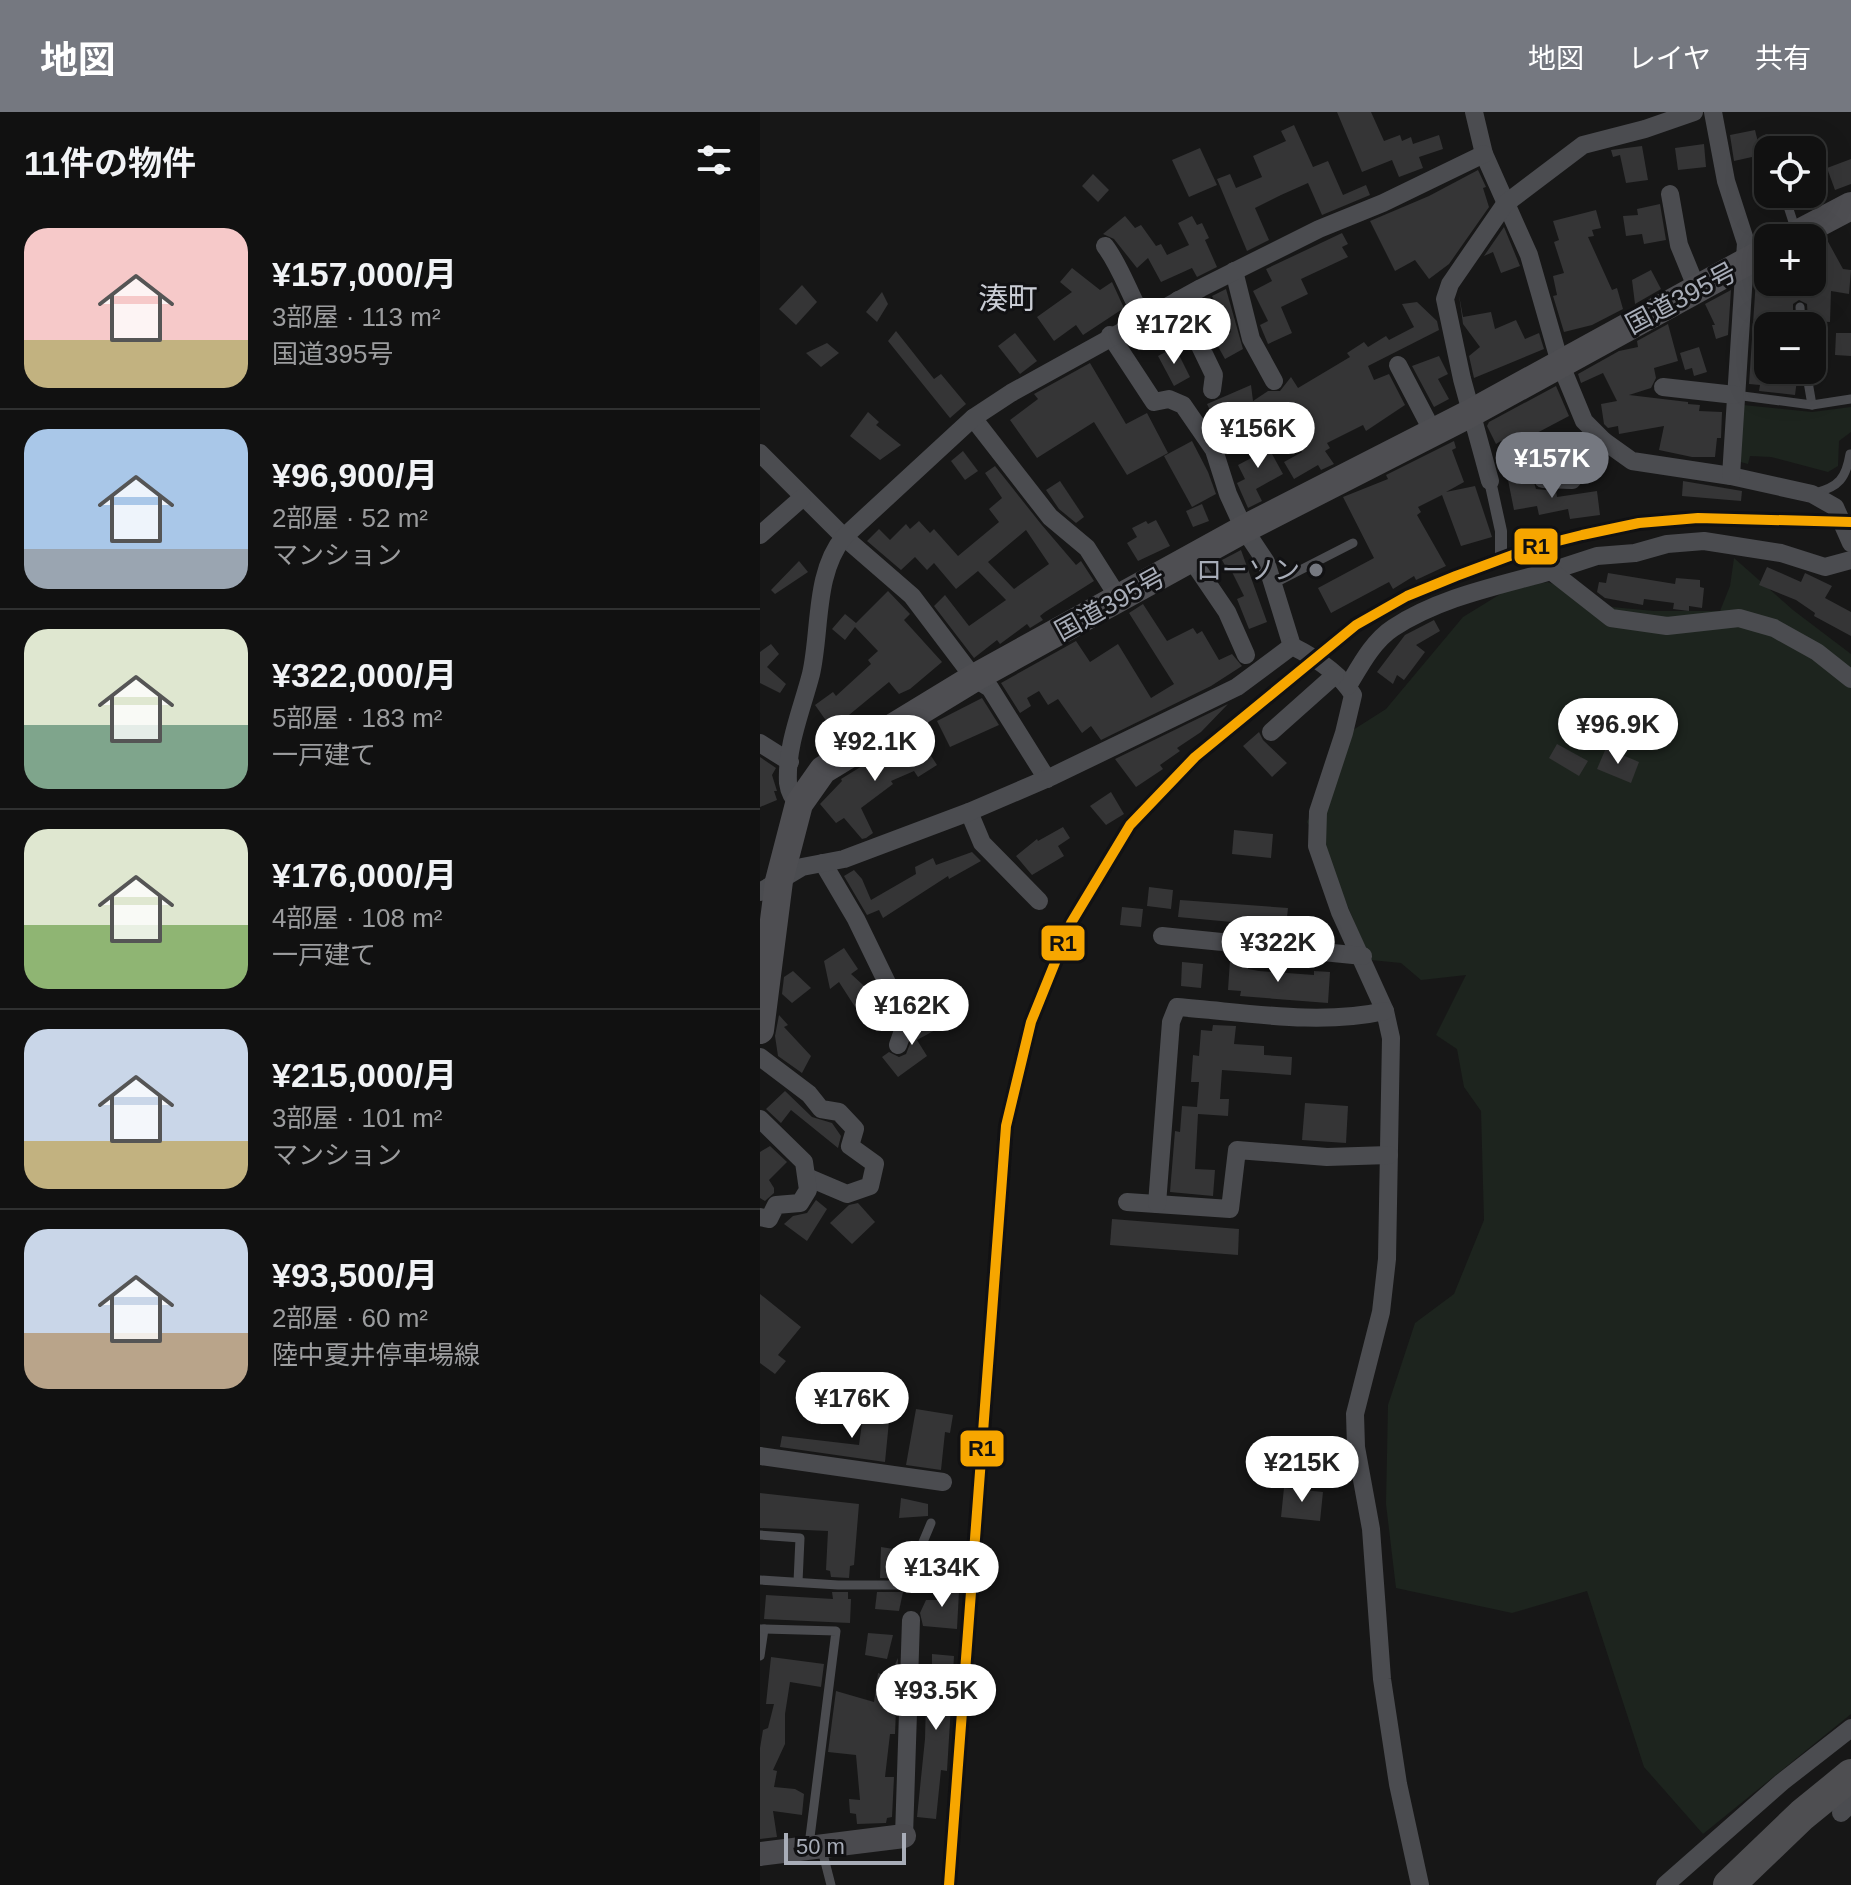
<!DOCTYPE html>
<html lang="ja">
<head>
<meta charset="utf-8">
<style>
  :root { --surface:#111; --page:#1a1a1a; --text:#f1f3f6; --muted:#9c9d9f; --line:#303131; --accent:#757880 }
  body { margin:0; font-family:Helvetica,"Noto Sans JP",sans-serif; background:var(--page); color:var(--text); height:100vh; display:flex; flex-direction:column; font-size:30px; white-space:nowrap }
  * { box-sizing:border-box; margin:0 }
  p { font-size:26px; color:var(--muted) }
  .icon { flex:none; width:44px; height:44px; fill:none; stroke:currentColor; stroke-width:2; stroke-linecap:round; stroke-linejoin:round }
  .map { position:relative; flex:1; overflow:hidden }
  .panel { display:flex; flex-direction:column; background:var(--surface); width:760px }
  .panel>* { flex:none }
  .buttons { position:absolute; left:994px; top:24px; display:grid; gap:16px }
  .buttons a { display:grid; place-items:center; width:72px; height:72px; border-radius:16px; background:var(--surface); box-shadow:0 8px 32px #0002,0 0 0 2px var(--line); font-size:40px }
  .scale { position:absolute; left:24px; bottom:20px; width:122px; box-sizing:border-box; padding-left:8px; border:4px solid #a8adb8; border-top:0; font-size:22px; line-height:28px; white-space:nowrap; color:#a8adb8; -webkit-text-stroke:6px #111113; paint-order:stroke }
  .price { position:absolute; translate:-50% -68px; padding:0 18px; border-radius:28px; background:#fff; color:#222; font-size:26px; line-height:52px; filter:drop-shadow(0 2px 4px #0008) }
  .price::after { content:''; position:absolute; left:50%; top:48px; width:24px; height:18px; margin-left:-12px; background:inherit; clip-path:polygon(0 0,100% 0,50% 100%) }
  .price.active { background:var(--accent); color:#fff }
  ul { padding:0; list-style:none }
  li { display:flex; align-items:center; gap:24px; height:200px; padding:0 24px }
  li+li { border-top:2px solid var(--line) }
  li span { display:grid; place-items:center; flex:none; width:224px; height:160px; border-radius:24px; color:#555 }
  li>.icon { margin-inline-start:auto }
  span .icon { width:96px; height:96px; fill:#fffc; stroke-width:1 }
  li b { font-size:34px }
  h2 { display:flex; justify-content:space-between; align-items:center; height:96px; padding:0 24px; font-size:34px }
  header { display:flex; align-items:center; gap:48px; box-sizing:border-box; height:112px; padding:0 40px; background:var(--accent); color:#fff }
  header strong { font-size:38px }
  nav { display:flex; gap:44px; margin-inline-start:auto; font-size:28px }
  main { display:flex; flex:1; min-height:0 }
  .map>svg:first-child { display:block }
</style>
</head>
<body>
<header>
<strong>地図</strong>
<nav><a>地図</a><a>レイヤ</a><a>共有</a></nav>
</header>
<main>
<section class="panel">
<h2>11件の物件<svg class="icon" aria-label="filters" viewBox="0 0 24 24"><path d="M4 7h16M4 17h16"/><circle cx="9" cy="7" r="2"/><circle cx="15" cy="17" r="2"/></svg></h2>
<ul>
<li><span style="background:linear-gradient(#f6c9c9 70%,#c2b280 0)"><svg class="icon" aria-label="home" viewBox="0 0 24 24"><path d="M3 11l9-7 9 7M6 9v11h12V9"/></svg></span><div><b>¥157,000/月</b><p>3部屋 · 113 m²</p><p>国道395号</p></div></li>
<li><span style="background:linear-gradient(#a9c7e8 75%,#9aa5b1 0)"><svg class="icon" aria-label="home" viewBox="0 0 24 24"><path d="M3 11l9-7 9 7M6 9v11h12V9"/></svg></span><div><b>¥96,900/月</b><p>2部屋 · 52 m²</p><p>マンション</p></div></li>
<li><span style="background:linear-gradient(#dfe7d0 60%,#7fa58c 0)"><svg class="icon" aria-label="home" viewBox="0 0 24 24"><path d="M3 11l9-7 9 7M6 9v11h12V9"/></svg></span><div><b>¥322,000/月</b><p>5部屋 · 183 m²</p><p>一戸建て</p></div></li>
<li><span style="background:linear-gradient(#dfe7d0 60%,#8fb573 0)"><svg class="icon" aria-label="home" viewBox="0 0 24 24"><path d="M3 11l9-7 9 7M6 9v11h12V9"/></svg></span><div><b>¥176,000/月</b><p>4部屋 · 108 m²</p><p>一戸建て</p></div></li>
<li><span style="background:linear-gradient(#c9d6e8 70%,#c2b280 0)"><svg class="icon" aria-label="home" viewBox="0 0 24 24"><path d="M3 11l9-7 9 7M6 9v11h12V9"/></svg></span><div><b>¥215,000/月</b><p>3部屋 · 101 m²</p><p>マンション</p></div></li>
<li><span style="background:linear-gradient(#c9d6e8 65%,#b9a48a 0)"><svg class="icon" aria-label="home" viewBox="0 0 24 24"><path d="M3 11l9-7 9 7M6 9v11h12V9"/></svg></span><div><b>¥93,500/月</b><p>2部屋 · 60 m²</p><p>陸中夏井停車場線</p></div></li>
</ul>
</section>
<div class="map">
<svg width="1091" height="1773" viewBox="0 0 1091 1773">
  <rect width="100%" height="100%" fill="#171717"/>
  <!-- green -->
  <g fill="#1d241e">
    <path d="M983 293 1052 300 1091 295V320L1079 329 1078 354 1068 360 1011 345 990 344 988 352 977 349Z"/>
    <path d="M974 446 1033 498 1091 542V1602L943 1722 884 1655 827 1479 752 1501 636 1476 626 1392 628 1293 655 1211 694 1182 724 1108 721 999 704 975 697 937 676 923 706 863 661 868 641 851 611 848C590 803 573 752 547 710L593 618 626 597 703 505 747 478 788 470 852 495 894 499H960L970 474Z"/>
  </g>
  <!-- building -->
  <g fill="#353536" fill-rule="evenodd">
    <path d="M577 0H611L624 29 640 23 642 29 651 25 653 32 679 23 683 37 659 45 663 56 639 65 632 48 602 60Z"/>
    <path d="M534 13 553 55 568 49 583 83 606 73 610 83 562 103 548 71 521 83 495 96 509 128 487 139 457 67 470 62 476 76 502 65 493 44 526 29 521 19Z"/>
    <path d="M995 18 1001 43 974 49 970 23Z"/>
    <path d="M944 32 946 55 918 58 915 36Z"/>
    <path d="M882 34 888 68 866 71 860 43 853 45 851 38Z"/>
    <path d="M440 36 457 73 429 85 412 48Z"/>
    <path d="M1091 47V72L1075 78 1067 56Z"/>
    <path d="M718 58 726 75 723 76 729 95 689 152 669 167 655 148 635 159 610 109 669 84Z"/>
    <path d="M333 62 349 78 338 90 322 74Z"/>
    <path d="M900 92 906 128 884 132 882 122 866 124 863 104 878 103 877 97Z"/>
    <path d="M836 98 841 116 832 118 834 124 828 125 852 178 857 176 863 197 832 213 804 220 793 184 797 183 793 164 804 161 794 130 799 128 793 109Z"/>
    <path d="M365 104 375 116 381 113 396 134 401 132 407 143 429 133 418 111 432 104 437 113 442 111 449 126 445 128 457 155 437 165 432 156 401 170 388 146 377 156 354 127 343 122Z"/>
    <path d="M744 115 760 154 741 161 733 140 724 144Z"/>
    <path d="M582 121 588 132 582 135 588 145 541 167 548 182 521 195 532 221 508 232 500 213 508 209 493 179 512 169 506 157Z"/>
    <path d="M1066 126 1083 157 1091 158 1089 182 1071 179 1070 210 1048 209 1047 192 1039 188 1033 192V209H1027L1026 214H1008V258L1038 260 1035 283 999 279 1000 273 989 272 996 167 1008 162V170H1052V134Z"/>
    <path d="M312 156 340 178 352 170 364 196 323 223 316 213 294 229 277 205 312 180 300 170Z"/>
    <path d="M891 158 901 177 875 192 872 168Z"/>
    <path d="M42 173 57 190 36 213 19 197Z"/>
    <path d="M466 177 483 237 465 247 455 229 471 220 452 184Z"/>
    <path d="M971 178 968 223 956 227 952 213H955L945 192Z"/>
    <path d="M122 180 128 192 117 210 106 200Z"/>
    <path d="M699 183 703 205 731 200 735 217 756 208 765 227 779 221 784 237 714 266 709 244 720 235 703 212Z"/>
    <path d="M657 190 677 209 679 218 608 254 614 268 629 262 645 293 606 319 603 313 567 331 570 336 565 339 574 352 561 358 558 353 534 367 524 350 542 340 525 313 506 325 486 296 455 309 447 292 491 273 493 289 508 279H520L531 265 538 276 590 245 587 241 604 230 608 235 626 224 629 228 654 215 642 192Z"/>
    <path d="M908 212 918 249 894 256 896 266 891 276 869 283 928 290V292L940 293 939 299 962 300 961 326H957L955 345H932L899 338 904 314 859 322 858 314 848 316 844 312 841 292 857 289 843 261 821 271 818 262 859 239 878 235 877 229Z"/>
    <path d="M136 219 174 267 181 262 206 292 190 306 128 229Z"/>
    <path d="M255 221 277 249 260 262 238 234Z"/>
    <path d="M1076 221H1091V244L1075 243Z"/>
    <path d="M67 231 79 241 61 255 46 241Z"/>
    <path d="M415 235 430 265 414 274 398 244Z"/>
    <path d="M939 235 947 260 934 264 932 256 925 258 920 241Z"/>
    <path d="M679 244 688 262 678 267 689 287 674 295 652 254Z"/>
    <path d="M330 251 366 312 387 301 408 341 367 363 334 310 277 346 250 308 278 287 274 282Z"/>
    <path d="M796 274 809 304 773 323 781 341 767 348 760 336 750 342 741 329 736 332 727 314 729 310Z"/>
    <path d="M108 300 119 310 116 313 141 333 120 348 90 324Z"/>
    <path d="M499 318 523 362 496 377 502 389 488 396 477 371 485 367 478 353 497 343 486 325Z"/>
    <path d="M432 329 448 360 456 382 432 395 404 344Z"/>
    <path d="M694 329 696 336 692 338 704 370 686 380 715 374 732 425 701 434 682 383 658 395 661 400 657 403 686 454 656 468 654 464 633 477 629 470 571 501 558 476 614 446 583 385 628 367 626 363Z"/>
    <path d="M203 339 218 359 205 368 191 349Z"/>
    <path d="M235 354 281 412 316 453 321 449 334 469 285 500 280 504 283 508 270 516 267 512 240 532 237 528 214 546 174 494 185 483 209 514 246 488 218 459 196 477 174 451 167 458 155 445 141 458 107 429 119 417 130 428 146 412 150 417 159 409 170 421 174 417 198 444 239 410 229 397 242 386 225 361ZM266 418 289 452 254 477 228 450Z"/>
    <path d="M772 364 776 377 796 379 797 385 837 379 840 403 810 407 808 397 779 403 777 394 754 398 748 368Z"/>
    <path d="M300 369 324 405 316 411 299 397 286 378Z"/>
    <path d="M923 369 982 379 981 389 922 384Z"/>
    <path d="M442 392 449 409 433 415 426 399Z"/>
    <path d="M396 408 410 434 378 449 367 431 377 425 372 416 386 409 388 412Z"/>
    <path d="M481 438 507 510 489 517 477 487 484 484 472 460 469 461 462 448Z"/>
    <path d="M39 449 48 460 15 482 11 478Z"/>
    <path d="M1007 455 1041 470 1045 461 1072 474 1065 486 1091 500V524L1054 504 1055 501 1036 488 999 473Z"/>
    <path d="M848 461 915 472 916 466 940 468V475L944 476 942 496 929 494V499L913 497 914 491 884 487 883 493 845 486 837 480 839 470 846 471Z"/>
    <path d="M128 479 150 502 144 508 182 550 150 577 139 582 129 570 72 617 55 593 73 580 76 584 111 552 108 548 118 539 95 515 85 528 72 517 85 502 96 511Z"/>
    <path d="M383 492 407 529 433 516 437 522 442 519 459 548 472 542 482 554 451 574 341 628 331 614 322 621 298 587 288 593 279 579 267 586 271 594 260 601 241 571 316 529 330 550 358 532 391 586 414 572 369 501Z"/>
    <path d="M674 508 680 519 656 533 665 540 644 568 637 563 633 572 617 560 645 523Z"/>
    <path d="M11 532 19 542 7 555 26 572 20 581 0 571V540Z"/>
    <path d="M222 586 239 613 190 635 177 609Z"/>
    <path d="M468 592 441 620 417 636 420 639 400 653 403 657 376 675 355 647Z"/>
    <path d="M499 620 503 628 527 651 512 665 483 634Z"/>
    <path d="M156 621 177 653 158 665 154 659 131 669 133 672 101 696 113 721 106 726 102 727 84 706 76 711 60 692 82 669 81 667 133 635 134 638Z"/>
    <path d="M797 632 828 649 819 664 789 646Z"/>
    <path d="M846 636 879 650 871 671 837 657Z"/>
    <path d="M0 645 16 656 12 663 17 679H14L17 688 0 695Z"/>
    <path d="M351 680 364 702 346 713 330 694Z"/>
    <path d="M303 715 310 726 298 734 304 744 272 763 256 744 277 727 278 729Z"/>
    <path d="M474 718 513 722 511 746 472 742Z"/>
    <path d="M212 740 221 749 189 767 188 764 123 806 119 798 107 803 84 764 94 758 102 767 111 788 156 762 155 755 173 746 176 753Z"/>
    <path d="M389 775 413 778 411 797 387 794Z"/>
    <path d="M420 788 528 796 526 815 418 805Z"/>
    <path d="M362 795 383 797 381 815 360 813Z"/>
    <path d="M84 836 98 857 91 862 115 884V890L102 898H97L79 870 70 877 64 849Z"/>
    <path d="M470 848 489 849 488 857 499 859 554 863V859L570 860 568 891 480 884 481 879 468 878Z"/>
    <path d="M422 850 443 852 441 876 421 874Z"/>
    <path d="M33 859 51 876 32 891 22 882 24 865Z"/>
    <path d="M165 897 177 917 157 928 167 944 138 965 122 945 129 940 139 945 146 942 157 914 156 903Z"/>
    <path d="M19 903 28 913 24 915 51 944 42 961 18 944 15 924Z"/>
    <path d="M453 913 476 914 474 932 504 934V943L532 945 531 963 462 958 460 987H469L468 1004 438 1002 435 1057 455 1058 453 1084 410 1080 415 1019 420 1020 422 994 437 995 439 970H431L433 943 439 944 441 918 452 919Z"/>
    <path d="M25 979 52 1005 72 1011 81 1024 78 1036 31 998 21 1011 6 997Z"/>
    <path d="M545 991 588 994 586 1031 542 1028Z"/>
    <path d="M10 1034 27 1050 9 1068 14 1076V1081L5 1089 0 1086V1040Z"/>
    <path d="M56 1088 67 1097 47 1129 24 1112 33 1104 47 1101Z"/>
    <path d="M98 1091 115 1110 92 1132 70 1111 89 1093Z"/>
    <path d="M352 1107 479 1117 478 1143 350 1133Z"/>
    <path d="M0 1182 41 1215 18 1243 26 1249 15 1262 0 1251Z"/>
    <path d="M104 1296 130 1299 125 1350 20 1335 22 1324 99 1333Z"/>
    <path d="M156 1297 193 1303 190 1321 185 1320 181 1358 146 1353Z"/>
    <path d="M524 1376 563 1380 560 1409 521 1405Z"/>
    <path d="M0 1381 99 1392 94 1453 90 1454 89 1466 71 1465 70 1459 66 1458 68 1419 0 1416Z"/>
    <path d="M141 1386 168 1392V1404L139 1406Z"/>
    <path d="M121 1435 146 1439 140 1466H120Z"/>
    <path d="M178 1473 194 1474V1479H199L197 1517 163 1514 160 1501 166 1488H177Z"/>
    <path d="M72 1480H88V1487H91L90 1511 4 1507 6 1483 73 1487Z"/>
    <path d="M117 1480H143L139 1499 115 1497Z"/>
    <path d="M108 1521 133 1523 127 1547 105 1543Z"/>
    <path d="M172 1542 194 1544 187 1659 181 1658 176 1707 157 1705 165 1627 167 1553 172 1552Z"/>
    <path d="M11 1545 64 1552 61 1575 30 1570 25 1602V1632L13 1658 17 1659 14 1675 35 1677 44 1682 42 1703 13 1699 17 1725 0 1727V1636L3 1618 8 1616 14 1592H6Z"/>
    <path d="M138 1546 135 1622H130L125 1665H134L132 1705 127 1706 126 1711 97 1712 96 1702 90 1701 89 1687 100 1688 96 1643 68 1640 76 1579 114 1590 118 1561 129 1565Z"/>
  </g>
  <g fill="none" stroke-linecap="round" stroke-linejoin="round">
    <!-- service -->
    <g stroke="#4b4c50" stroke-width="9">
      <path d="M1007 27 1011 38"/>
      <path d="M1024 82 1036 119"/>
      <path d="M1040 195 1041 214"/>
      <path d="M1046 258 1052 293"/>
      <path d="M975 283 1052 293 1091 287"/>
      <path d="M1055 381C1079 375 1086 366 1090 342"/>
      <path d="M513 472 593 431"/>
      <path d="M0 1423 40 1426 38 1470"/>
      <path d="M0 1468 78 1473H145L171 1411"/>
      <path d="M0 1517H4L0 1544"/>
      <path d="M4 1517 76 1519 49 1733"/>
      <path d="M62 1738 71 1773"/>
    </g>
    <!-- pedestrian -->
    <path stroke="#4b4c50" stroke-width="12" d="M730 369 741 419V447"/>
    <!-- minor -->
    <g stroke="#4b4c50" stroke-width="18">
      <path d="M714 0 724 42 769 143 800 251 824 309 844 329 872 349 971 364 1052 382 1075 395 1091 431"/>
      <path d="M953 0 966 69 986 131 971 364"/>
      <path d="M910 82 919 133 937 177"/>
      <path d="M345 134C361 155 369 182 383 206"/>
      <path d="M474 159 491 227 514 269"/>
      <path d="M418 188 454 263 452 278"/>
      <path d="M350 223 394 290 409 287 423 293 454 338 468 382 484 417 506 450 532 534C554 545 580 561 593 583L584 621 558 700 557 734 580 800 625 899 631 926 627 1147 621 1200 595 1302 596 1335 611 1417 622 1567 638 1672 660 1773"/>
      <path d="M638 253 673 320"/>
      <path d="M903 275 975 283"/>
      <path d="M213 306 290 405 327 436 360 488"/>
      <path d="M0 341 84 425 152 484 214 566 230 576 287 667"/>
      <path d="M783 367 812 368 844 329"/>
      <path d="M730 369 702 267 685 187 690 172 745 92 823 33 885 17 934 0"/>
      <path d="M0 423 42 386"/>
      <path d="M431 447 467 500 486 543"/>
      <path d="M791 459 837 444 875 441 907 432 944 429 1021 441 1065 455 1091 448"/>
      <path d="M588 574C600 554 613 529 633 516 680 485 738 474 791 459L851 506 907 514 979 506 1014 516 1057 540 1091 567"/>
      <path d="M511 620 575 563"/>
      <path d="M0 631 30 650"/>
      <path d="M39 692C33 687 29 679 28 671 26 634 42 597 51 562 61 518 54 461 84 425L213 306 251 281 441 176 559 117 623 91 724 42"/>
      <path d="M209 700 222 731 279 789"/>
      <path d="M63 751 96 807 146 910 138 933"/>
      <path d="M0 780 42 755 84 747 209 700 293 664 477 575 532 534"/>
      <path d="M402 824 603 844"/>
      <path d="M0 945 49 982 61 997 79 1000 95 1017 90 1034 115 1052 110 1074 87 1082 47 1065"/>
      <path d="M0 1007 44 1050 48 1078 40 1091 16 1093 9 1107 0 1105"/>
      <path d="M367 1090 470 1097 477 1038 567 1045 629 1043"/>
      <path d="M397 1092 411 910 417 895C484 900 558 914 625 899"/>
      <path d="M0 1344 183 1370"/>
      <path d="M1081 1701 1091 1691"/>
      <path d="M144 1724 151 1508"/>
      <path d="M905 1773 1022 1670 1091 1616"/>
    </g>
    <!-- secondary -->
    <path stroke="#4a4a4e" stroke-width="24" d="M0 1742 144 1724"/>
    <!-- trunk -->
    <g stroke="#4e4e52" stroke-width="28">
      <path d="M1030 126 1091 94"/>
      <path d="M0 918 19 769 39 692 63 658 214 566 484 417 711 301 1008 138"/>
    </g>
    <!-- motorway -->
    <path stroke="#4e4e51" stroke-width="32" d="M969 1773 1042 1703 1091 1663"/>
    <!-- rail-1 casing -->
    <g stroke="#111113" stroke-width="16">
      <path id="rail-1" d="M189 1773 246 1014 271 910 311 811 370 713 435 645 596 513 647 484 696 464 774 435 822 423 879 411 938 406 1091 410"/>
    </g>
    <!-- rail-1 -->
    <use href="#rail-1" stroke="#f7a600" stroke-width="10"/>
  </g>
  <!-- markers -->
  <circle fill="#757880" stroke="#111113" stroke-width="3" cx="556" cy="458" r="8"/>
  <g text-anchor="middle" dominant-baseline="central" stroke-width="6" stroke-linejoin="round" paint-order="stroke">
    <!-- street labels -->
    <g font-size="26" fill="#a8adb8" stroke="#111113">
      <text transform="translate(921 186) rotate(-28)">国道395号</text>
      <text transform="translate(350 492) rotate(-29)">国道395号</text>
    </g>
    <!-- poi labels -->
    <g font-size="26" fill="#a8adb8" stroke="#111113" text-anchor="end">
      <text x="540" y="458">ローソン</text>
    </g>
    <!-- quarter labels -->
    <g font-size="30" fill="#c9ccd4" stroke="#111113">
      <text x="248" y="186">湊町</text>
    </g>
  </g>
  <g stroke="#111113" stroke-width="3">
    <rect x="753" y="415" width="46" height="39" rx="8" fill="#f7a600"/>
    <rect x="280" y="812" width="46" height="38" rx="8" fill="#f7a600"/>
    <rect x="199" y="1317" width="46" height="39" rx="8" fill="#f7a600"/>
  </g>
  <g font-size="22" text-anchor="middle" font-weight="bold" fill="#111">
    <text x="776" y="442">R1</text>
    <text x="303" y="839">R1</text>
    <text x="222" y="1344">R1</text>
  </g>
</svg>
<div class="buttons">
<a><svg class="icon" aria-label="locate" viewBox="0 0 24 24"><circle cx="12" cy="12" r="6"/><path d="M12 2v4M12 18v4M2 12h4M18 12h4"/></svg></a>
<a>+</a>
<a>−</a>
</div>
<div class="scale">50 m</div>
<b class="price" style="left:414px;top:254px">¥172K</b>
<b class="price" style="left:498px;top:358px">¥156K</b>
<b class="price active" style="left:792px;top:388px">¥157K</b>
<b class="price" style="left:858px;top:654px">¥96.9K</b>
<b class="price" style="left:115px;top:671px">¥92.1K</b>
<b class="price" style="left:518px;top:872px">¥322K</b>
<b class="price" style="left:152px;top:935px">¥162K</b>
<b class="price" style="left:92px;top:1328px">¥176K</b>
<b class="price" style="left:542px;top:1392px">¥215K</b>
<b class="price" style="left:182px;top:1497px">¥134K</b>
<b class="price" style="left:176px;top:1620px">¥93.5K</b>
</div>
</main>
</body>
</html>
